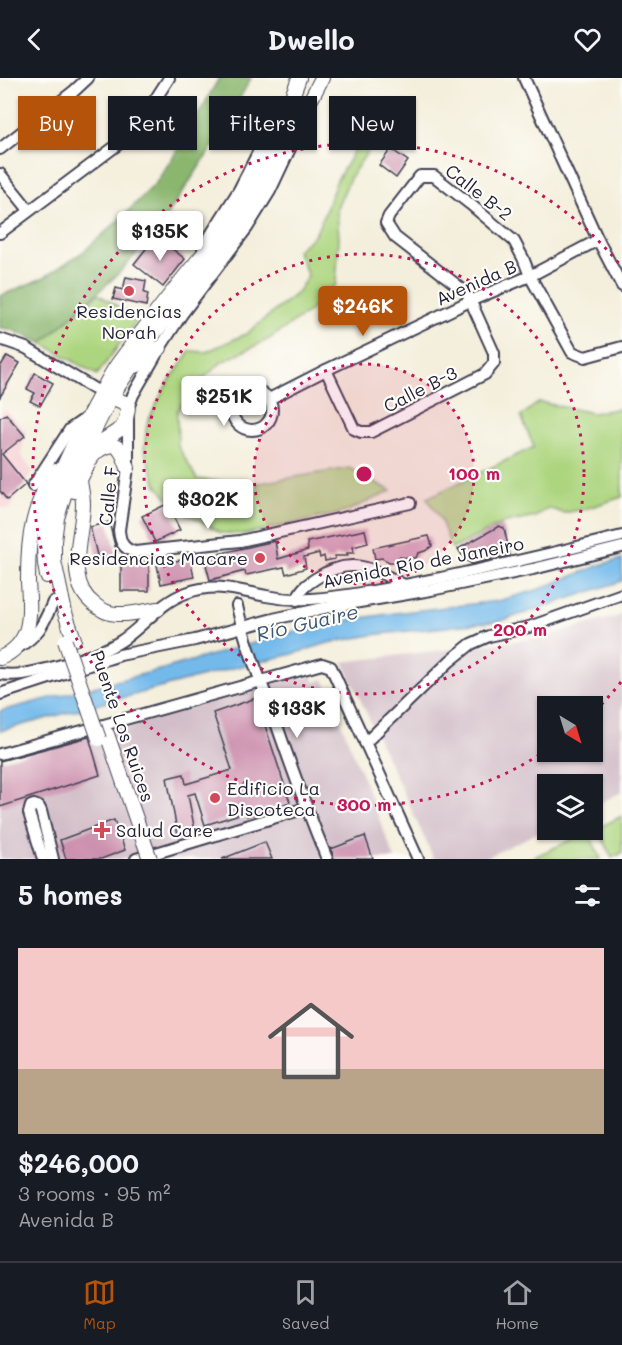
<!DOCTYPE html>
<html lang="en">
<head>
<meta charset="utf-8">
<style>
  :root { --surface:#171b24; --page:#20242c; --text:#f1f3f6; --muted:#9ea1a6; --line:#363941; --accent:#b45309 }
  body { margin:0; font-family:Mali,sans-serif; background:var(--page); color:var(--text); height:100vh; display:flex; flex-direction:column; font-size:22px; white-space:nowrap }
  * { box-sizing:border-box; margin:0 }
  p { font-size:20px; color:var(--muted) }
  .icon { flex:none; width:33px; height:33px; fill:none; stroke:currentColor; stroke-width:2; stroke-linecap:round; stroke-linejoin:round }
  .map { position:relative; height:781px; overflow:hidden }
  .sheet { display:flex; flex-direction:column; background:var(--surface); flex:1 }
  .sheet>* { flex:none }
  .hud { position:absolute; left:18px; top:18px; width:586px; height:54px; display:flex; gap:12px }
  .needle { width:39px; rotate:142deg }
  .buttons { position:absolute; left:537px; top:618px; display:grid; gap:12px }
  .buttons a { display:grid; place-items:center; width:66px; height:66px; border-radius:0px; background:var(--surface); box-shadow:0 2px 4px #0004; font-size:30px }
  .price { position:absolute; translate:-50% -51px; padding:0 14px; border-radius:6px; background:#fff; color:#222; font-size:20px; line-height:39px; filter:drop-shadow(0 2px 3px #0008) }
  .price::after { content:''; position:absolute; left:50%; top:36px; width:18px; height:14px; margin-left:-9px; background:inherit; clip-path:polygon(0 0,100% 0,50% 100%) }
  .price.on { background:var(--accent); color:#fff }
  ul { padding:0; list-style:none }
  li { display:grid; align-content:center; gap:12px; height:318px; padding:0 18px }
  li span { display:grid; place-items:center; height:186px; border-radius:0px; color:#555 }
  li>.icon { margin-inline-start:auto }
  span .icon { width:108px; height:108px; fill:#fffc; stroke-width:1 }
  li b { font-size:26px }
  h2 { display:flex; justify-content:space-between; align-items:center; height:72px; padding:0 18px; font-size:26px }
  .tag { padding:0 21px; border-radius:0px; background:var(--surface); box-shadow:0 2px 4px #0004; font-size:21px; line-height:54px }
  .tag.on { background:var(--accent); color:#fff }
  header { display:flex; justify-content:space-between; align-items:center; height:78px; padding:0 18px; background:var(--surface); font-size:27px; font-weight:700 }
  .tabs { display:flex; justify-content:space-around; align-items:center; height:84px; border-top:2px solid var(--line); background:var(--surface); font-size:16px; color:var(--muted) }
  .tabs a { display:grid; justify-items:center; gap:3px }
  .tabs .on { color:var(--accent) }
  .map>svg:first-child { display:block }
</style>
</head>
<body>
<header><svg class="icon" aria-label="back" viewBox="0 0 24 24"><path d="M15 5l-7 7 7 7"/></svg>Dwello<svg class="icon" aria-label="heart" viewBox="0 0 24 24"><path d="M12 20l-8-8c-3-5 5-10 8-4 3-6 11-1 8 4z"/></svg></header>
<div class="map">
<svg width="622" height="781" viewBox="0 0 622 781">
  <rect width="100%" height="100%" fill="#fdfcf7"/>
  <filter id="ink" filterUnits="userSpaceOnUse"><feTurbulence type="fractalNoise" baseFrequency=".0167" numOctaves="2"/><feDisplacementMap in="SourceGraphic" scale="12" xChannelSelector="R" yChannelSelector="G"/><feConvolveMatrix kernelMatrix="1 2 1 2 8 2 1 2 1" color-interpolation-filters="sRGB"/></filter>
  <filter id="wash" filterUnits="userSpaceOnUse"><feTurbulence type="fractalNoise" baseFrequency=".008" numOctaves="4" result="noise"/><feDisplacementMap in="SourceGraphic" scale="24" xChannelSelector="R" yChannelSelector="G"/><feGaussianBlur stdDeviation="1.35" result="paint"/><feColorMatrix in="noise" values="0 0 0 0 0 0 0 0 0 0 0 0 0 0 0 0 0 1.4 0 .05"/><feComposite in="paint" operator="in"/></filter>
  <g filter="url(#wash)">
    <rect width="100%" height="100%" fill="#f4efdc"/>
    <!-- built -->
    <path fill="#f7cfd4" d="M5 332 26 353 21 378 33 393 20 412 10 432 0 429V336Z"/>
    <!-- industrial -->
    <g fill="#d2bdc8" fill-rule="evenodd">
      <path d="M622 537V714L593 728 592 706H548L547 750 483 781H434L343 584 534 561ZM548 628H592V674H548Z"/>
      <path d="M313 598 314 604 324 601 395 781H0V683L92 659 281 603Z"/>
    </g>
    <!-- green -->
    <g fill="#add57f" stroke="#687c5d" stroke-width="1.5">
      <path d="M373 50 380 56 351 98 337 130 339 160 336 206 310 233 269 261 222 284 197 306 177 333 178 368 197 401 233 405H259L350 390 391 413 345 434 246 456 221 455 203 444 180 432 157 408 144 371 147 345 164 311 190 273 206 274 246 256 297 215 308 198 297 172 315 157 324 137 337 102 354 73Z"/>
      <path d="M98 216 138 241 97 297 42 265Z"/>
      <path d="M539 324 593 335 622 330V419L585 431 563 435 548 430 535 439 501 446 452 471 440 440 427 420 534 369 521 338Z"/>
      <path d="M622 738V775L612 780 598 750Z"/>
      <path d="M588 754 601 781H530Z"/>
    </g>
    <!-- forest -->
    <path fill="#8ab66e" stroke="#566c54" stroke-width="1.5" d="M219 0H251L215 65 158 151 118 196 42 265 10 251 0 250V218L45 199 83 174 120 141 156 105 184 62Z"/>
    <!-- water -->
    <path fill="#73baeb" stroke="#4a6e93" stroke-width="1.5" d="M622 481V503L501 543 372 557 328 565 293 576 237 589 0 653V633L163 591 320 546 395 535 498 523 537 512 603 486Z"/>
    <g id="blocks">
      <!-- building -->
      <g fill="#cc90ae">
        <path d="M391 71 408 83 396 100 379 87Z"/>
        <path d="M156 158 185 181 163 209 134 186Z"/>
        <path d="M126 199 146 203 144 215 148 216 146 228 113 221 116 210 123 212Z"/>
        <path d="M7 278 20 285 0 319V289Z"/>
        <path d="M35 295 53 305 40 328 30 323 35 315 27 311Z"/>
        <path d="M6 336 25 358 2 376 26 406 7 422 0 413V340Z"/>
        <path d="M167 426 180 452 155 464 142 438Z"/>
        <path d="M109 444 117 476 98 481 90 449Z"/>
        <path d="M499 448 504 450 510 477 472 486 465 482 458 471Z"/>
        <path d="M365 452 368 465 353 469 354 475H347L348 478H335V481L325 483 324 478 320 480 319 475 304 479 306 490 286 496 284 489 246 497 245 493 210 502 204 479 275 463 278 481 308 472 307 464Z"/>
        <path d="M429 458 432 468 425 473 418 475 416 480 399 479V484H389L382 480 375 481 373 470Z"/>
        <path d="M190 480 194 499 161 506 157 487Z"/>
        <rect x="121" y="484" width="28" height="29"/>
        <path d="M256 620 290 724 247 738 246 734 205 747 195 715 188 717 195 753 178 757 167 700 184 696 186 706 232 692 213 635Z"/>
        <path d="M89 659 100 697 0 729V683Z"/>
        <path d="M114 742 125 772 101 781H66L60 762Z"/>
        <path d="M365 758 373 781H334L331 771Z"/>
        <path d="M265 764 272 781H222Z"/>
      </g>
    </g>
  </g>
  <g filter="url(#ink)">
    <use href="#blocks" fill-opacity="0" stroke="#424153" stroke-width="1.5"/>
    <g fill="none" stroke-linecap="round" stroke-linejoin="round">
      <!-- minor casing -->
      <g stroke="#424153" stroke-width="14">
        <g id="minor">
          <path d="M524 0 598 162 622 208"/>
          <path d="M295 56 294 62 270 113 247 150 182 236 160 270 133 317 128 330V390L119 452C120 464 123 471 135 474L240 463 410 425"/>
          <path d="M0 71 74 13 88 0"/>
          <path d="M0 96 29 132"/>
          <path d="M0 155 128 59 142 42 169 0"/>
          <path d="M203 169 239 112 273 45 282 40"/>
          <path d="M0 261 26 270 101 315"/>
          <path d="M326 292 354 351 361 354H371L485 296 494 285V275L467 215 395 159 386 145 389 138 420 98H434L470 126 514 163 523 180 530 198 572 274 585 279 622 269"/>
          <circle cx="252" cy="332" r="20"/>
          <path d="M269 321 326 292 470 223 530 198 598 162"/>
          <path d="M33 408 70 351 86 340"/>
          <path d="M297 522C300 511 306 507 315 501 350 478 370 489 404 507"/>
          <path d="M237 528C245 564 259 599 272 633 289 683 307 732 327 781"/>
          <path d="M17 570C39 557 43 547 53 524"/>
          <path d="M0 596C7 597 15 597 23 596 49 592 99 577 121 563 144 548 160 524 186 515 216 504 237 512 266 518 281 521 296 522 311 521 355 518 398 508 441 500 502 487 562 473 622 458"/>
          <path d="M0 616 120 577 195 562 273 541 324 530 431 512 533 491 622 469"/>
          <path d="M365 665 450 583 471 566 489 558 529 549 622 516"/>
          <path d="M0 676 322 586 331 589 418 781"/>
          <path d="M43 781 29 735 31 728 34 727 39 729 41 733 53 781"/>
          <path d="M136 781 306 730"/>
        </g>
      </g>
      <!-- major casing -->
      <g stroke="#424153" stroke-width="16">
        <g id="major">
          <path d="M136 288 160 270"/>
          <path d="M98 373C117 360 122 372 128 390"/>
          <path d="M80 403C81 410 83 418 83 426 83 458 63 504 95 527 102 532 108 536 117 536 131 537 145 533 158 531"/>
          <path d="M74 413 97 369 104 362 122 350 126 341 128 330 123 324 103 316"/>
          <path d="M47 498C34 439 66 380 93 330 101 316 108 300 117 287 137 260 157 233 178 207 197 183 217 161 234 135 260 95 283 45 299 0"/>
          <path d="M74 561 65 535 54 483V463L57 440 68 405 111 319 149 262 225 167 264 103 285 65 296 50 322 0"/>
          <path d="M0 580C34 565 30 535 28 504 28 490 28 476 30 462 33 438 42 412 55 393"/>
          <path d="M107 656 144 764"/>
        </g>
      </g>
      <!-- minor -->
      <use href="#minor" stroke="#fff" stroke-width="10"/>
      <!-- major -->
      <use href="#major" stroke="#fff" stroke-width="14"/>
      <!-- major-bridge casing -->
      <g stroke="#424153" stroke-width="16" stroke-linecap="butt">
        <g id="major-bridge">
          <path d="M65 563 99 661"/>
          <path d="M144 764 150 781"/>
        </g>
      </g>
      <!-- major-bridge -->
      <use href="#major-bridge" stroke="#fff" stroke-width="14"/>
    </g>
  </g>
  <!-- distance rings -->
  <circle cx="364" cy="396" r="110" fill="#c2185b" fill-opacity=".12"/>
  <g fill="none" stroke="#c2185b" stroke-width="3" stroke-dasharray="3 6">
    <circle cx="364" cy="396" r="110"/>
    <circle cx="364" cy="396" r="220"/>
    <path d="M621 604A331 331 0 0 1 594 634M547 672A331 331 0 1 1 621 188"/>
  </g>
  <!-- markers -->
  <g fill="#d1495b" stroke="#fdfcf7" stroke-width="2">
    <circle cx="129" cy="213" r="6"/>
    <circle cx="260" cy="480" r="6"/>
    <circle cx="215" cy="720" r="6"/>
    <path d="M99 743h6v6h6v6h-6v6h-6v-6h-6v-6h6z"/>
  </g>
  <g text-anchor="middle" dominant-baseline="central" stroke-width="4.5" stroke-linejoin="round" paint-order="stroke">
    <!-- street labels -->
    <g font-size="18" fill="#22223b" stroke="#fdfcf7">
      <text transform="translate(479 114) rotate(38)">Calle B-2</text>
      <text transform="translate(476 204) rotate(-24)">Avenida B</text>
      <text transform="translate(420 311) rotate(-27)">Calle B-3</text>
      <text transform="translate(108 418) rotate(-84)">Calle F</text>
      <text transform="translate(423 484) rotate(-11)">Avenida Río de Janeiro</text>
      <text transform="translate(123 648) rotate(71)">Puente Los Ruices</text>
    </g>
    <!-- poi labels -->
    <g font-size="18" fill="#22223b" stroke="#fdfcf7" text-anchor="start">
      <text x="129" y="233" text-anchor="middle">Residencias<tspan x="129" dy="21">Norah</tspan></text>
      <text x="248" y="480" text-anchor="end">Residencias Macare</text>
      <text x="227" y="710">Edificio La<tspan x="227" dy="21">Discoteca</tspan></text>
      <text x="116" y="752">Salud Care</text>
    </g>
    <!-- water labels -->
    <g font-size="20" font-style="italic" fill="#3e5779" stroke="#fdfcf7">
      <text transform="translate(307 544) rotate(-13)">Río Guaire</text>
    </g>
  </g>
  <circle cx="364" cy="396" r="9" fill="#c2185b" stroke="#fdfcf7" stroke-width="3"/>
  <g font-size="18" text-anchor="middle" font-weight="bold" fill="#c2185b" stroke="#fdfcf7" stroke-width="4.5" stroke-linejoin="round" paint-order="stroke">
    <text x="474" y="402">100 m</text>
    <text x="520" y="558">200 m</text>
    <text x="364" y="733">300 m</text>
  </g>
</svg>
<div class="buttons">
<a><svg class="needle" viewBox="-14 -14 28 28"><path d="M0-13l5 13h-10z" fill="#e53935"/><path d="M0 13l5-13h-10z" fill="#9ea1a6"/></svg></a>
<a><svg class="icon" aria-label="layers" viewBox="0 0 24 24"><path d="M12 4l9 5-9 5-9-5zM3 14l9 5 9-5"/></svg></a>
</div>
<b class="price" style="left:160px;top:184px">$135K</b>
<b class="price on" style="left:363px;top:259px">$246K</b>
<b class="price" style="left:224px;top:349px">$251K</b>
<b class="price" style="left:208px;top:452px">$302K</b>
<b class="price" style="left:297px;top:661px">$133K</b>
<div class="hud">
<a class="tag on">Buy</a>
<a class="tag">Rent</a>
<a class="tag">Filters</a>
<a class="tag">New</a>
</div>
</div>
<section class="sheet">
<h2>5 homes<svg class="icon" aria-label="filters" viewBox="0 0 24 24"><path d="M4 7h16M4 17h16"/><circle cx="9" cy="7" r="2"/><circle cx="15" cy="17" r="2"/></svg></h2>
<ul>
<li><span style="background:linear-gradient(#f6c9c9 65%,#b9a48a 0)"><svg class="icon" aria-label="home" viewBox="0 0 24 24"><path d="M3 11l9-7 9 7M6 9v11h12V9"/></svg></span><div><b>$246,000</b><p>3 rooms · 95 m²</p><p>Avenida B</p></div></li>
</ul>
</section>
<nav class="tabs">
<a class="on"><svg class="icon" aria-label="map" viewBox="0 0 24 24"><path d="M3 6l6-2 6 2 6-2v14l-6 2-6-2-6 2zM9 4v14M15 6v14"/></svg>Map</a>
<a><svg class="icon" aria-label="saved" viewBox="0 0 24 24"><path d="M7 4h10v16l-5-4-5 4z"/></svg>Saved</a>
<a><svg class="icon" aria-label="home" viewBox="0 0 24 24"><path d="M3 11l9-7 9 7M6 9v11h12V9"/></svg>Home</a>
</nav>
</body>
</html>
